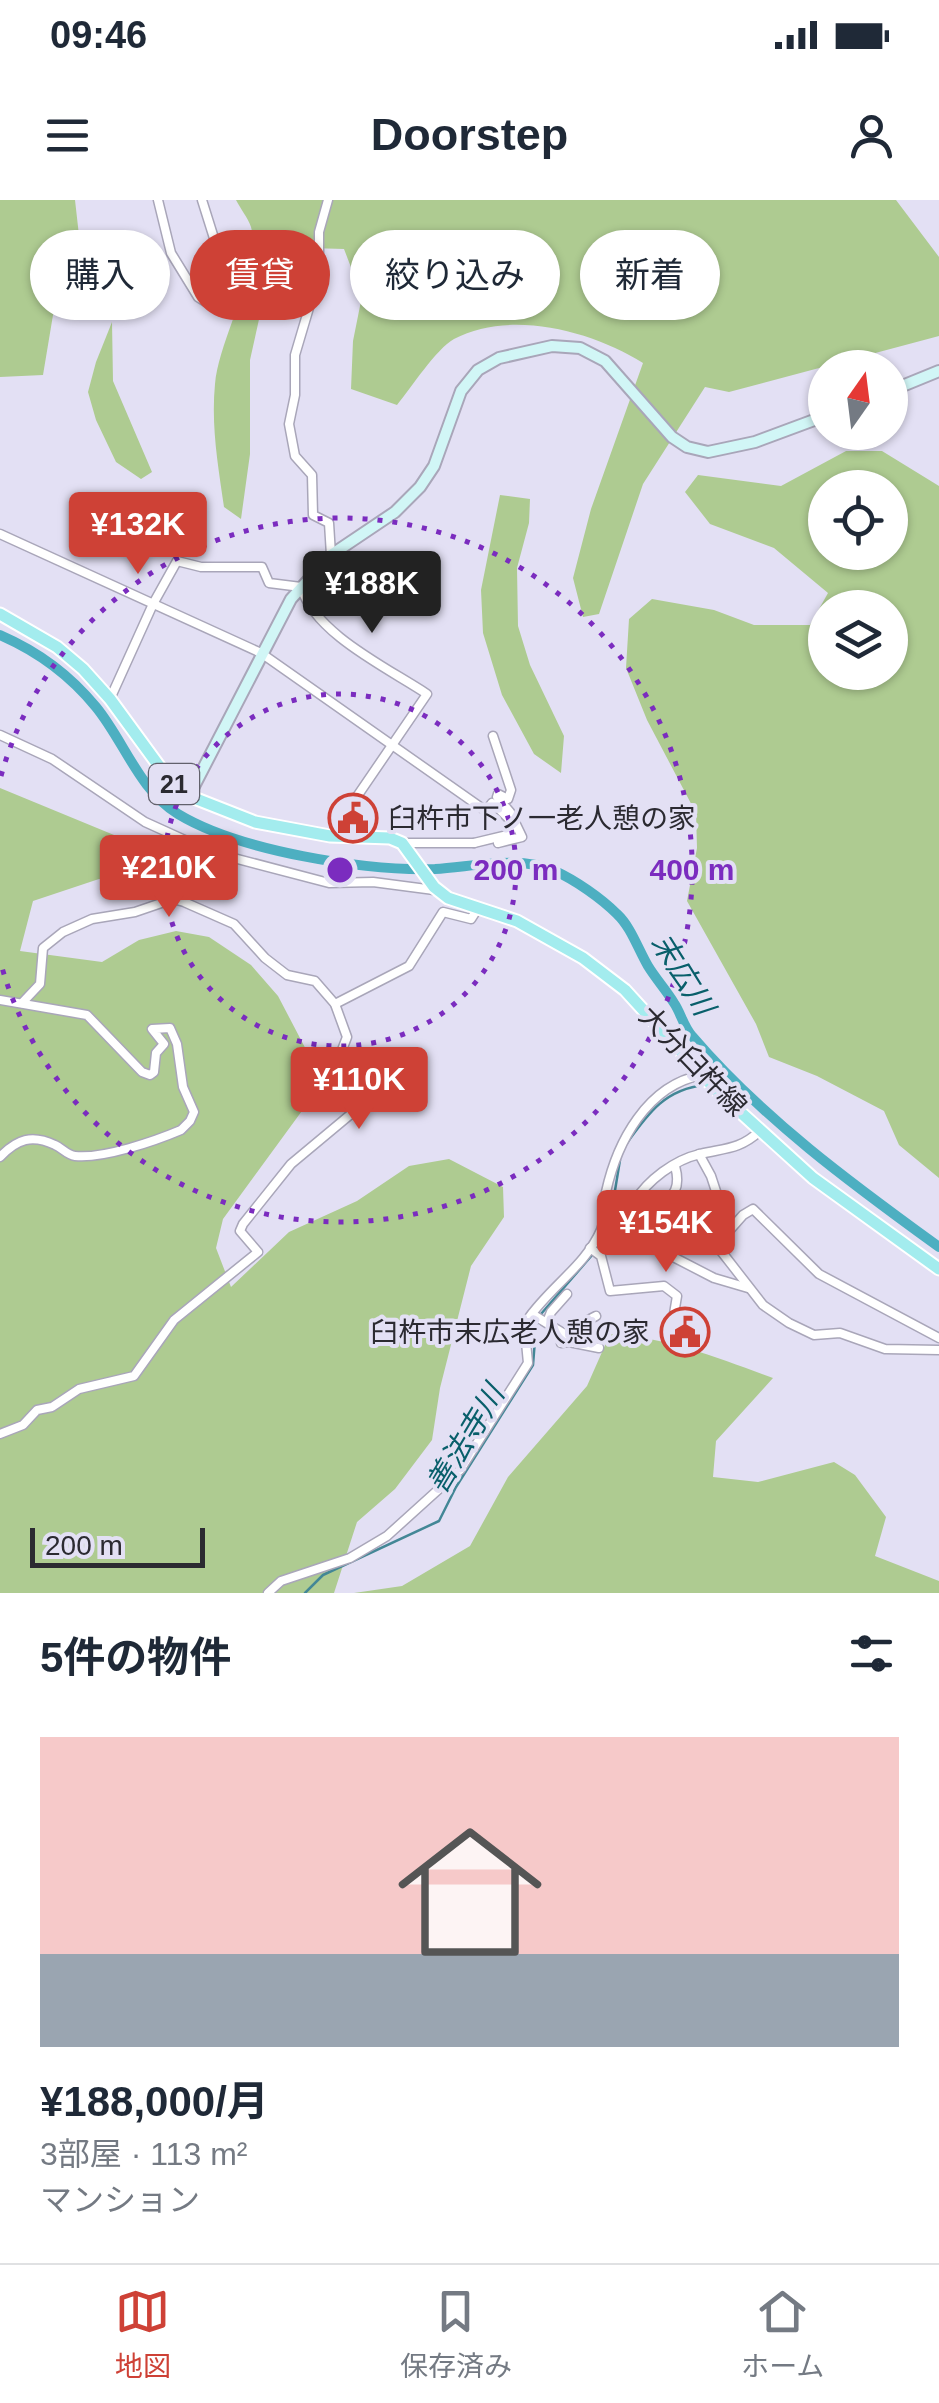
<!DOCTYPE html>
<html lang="ja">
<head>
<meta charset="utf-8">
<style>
  :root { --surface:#fff; --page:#f6f6f7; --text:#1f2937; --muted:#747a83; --line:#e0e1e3; --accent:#ce4136 }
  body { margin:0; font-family:Arial,"Noto Sans JP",sans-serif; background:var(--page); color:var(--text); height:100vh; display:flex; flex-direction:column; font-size:38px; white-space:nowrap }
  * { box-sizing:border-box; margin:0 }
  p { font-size:32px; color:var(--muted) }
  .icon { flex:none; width:55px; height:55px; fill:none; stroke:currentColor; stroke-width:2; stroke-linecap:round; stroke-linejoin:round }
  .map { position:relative; height:1393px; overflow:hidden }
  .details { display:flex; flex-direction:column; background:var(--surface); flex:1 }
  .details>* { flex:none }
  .hud { position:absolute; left:30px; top:30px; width:880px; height:90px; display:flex; gap:20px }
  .needle { width:65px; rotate:14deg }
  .controls { position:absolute; left:808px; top:150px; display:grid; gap:20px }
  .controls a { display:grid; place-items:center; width:100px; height:100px; border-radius:50%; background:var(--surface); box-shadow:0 2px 8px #0004; font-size:50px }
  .scale { position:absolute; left:30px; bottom:25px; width:175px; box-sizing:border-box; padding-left:10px; border:5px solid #2b2a31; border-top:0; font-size:28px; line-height:35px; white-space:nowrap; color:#2b2a31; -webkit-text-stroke:8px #e3e0f4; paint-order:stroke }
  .price { position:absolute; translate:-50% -85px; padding:0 22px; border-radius:10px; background:var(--accent); color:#fff; font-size:32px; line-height:65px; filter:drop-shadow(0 2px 5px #0008) }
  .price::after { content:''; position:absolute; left:50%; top:60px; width:30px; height:22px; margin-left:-15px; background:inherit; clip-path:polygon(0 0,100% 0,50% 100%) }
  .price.active { background:#222; color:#fff }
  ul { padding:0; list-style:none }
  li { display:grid; align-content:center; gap:20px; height:530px; padding:0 40px }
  li span { display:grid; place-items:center; height:310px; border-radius:0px; color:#555 }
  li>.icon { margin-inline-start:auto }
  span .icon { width:180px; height:180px; fill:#fffc; stroke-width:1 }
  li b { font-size:42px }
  h2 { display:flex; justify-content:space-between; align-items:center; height:120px; padding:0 40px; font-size:42px }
  .tag { padding:0 35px; border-radius:45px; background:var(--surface); box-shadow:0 2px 8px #0004; font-size:35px; line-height:90px }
  .tag.active { background:var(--accent); color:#fff }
  .status { display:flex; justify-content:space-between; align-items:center; height:70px; padding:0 50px; background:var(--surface); direction:ltr }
  .status svg { height:28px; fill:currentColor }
  header { display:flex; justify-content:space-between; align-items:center; height:130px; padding:0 40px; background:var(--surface); font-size:45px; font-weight:600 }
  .dock { display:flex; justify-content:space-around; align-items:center; height:140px; border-top:2px solid var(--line); background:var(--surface); font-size:28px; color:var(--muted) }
  .dock a { display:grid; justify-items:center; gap:5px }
  .dock .active { color:var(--accent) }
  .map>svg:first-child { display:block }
</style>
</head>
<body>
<div class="status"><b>09:46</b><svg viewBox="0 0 49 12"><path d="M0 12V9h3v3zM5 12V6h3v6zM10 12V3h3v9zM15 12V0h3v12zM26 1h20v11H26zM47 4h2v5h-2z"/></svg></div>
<header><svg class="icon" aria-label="menu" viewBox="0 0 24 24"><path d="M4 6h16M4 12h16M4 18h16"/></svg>Doorstep<svg class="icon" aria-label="person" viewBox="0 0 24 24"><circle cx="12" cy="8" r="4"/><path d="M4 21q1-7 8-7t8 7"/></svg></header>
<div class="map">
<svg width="939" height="1393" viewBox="0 0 939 1393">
  <rect width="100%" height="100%" fill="#e3e0f4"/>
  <!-- green -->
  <g fill="#aecb91" fill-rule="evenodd">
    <path d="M0 0H75L82 62 53 115 43 175 0 177Z"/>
    <path d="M236 0H896L939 57V136L729 192 705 187 643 284 599 414 583 417 573 378 591 309 643 163C592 131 510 109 454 139 436 149 411 188 397 205L351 189 353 141 362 96 344 49 275 47 250 160V254L241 319 224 307C218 265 211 226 215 184 219 138 262 68 251 27 248 18 240 8 236 0Z"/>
    <path d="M112 122 113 181 152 272 141 279 116 262 96 220 88 192 96 162Z"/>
    <path d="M846 251H882L939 286V978L899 945 884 911 817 876 769 857 756 824 687 701 697 648 696 613 647 520 626 468 629 419 652 399 714 410 754 425H810L828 393 774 348 710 324 685 292 698 275 781 286ZM825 288H890V352H825ZM825 408H890V472H825Z"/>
    <path d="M500 295 530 299 529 323 517 368 518 426 530 465 564 536 561 573 534 554 502 495 483 433 481 390Z"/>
    <path d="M0 588 131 642 127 680 99 679 33 701 20 751 102 762 139 740 176 731 209 737 251 765 278 796 311 859 315 883 307 904 223 1019 216 1048 231 1087 289 1032 357 1001 409 966 449 959 503 987 504 1017 471 1066 440 1188 432 1240 395 1289 357 1322 334 1393H0Z"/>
    <path d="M610 1134C666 1137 721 1159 773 1178L716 1241 713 1277 758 1282 834 1262 855 1275 886 1317 875 1356 939 1381V1393H354L402 1386 470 1346 508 1277 587 1186Z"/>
  </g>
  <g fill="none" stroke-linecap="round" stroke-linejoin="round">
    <!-- stream -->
    <g stroke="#438796" stroke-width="2.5">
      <path d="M718 883 734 881"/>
      <path d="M627 943C649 912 666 889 705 885"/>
      <path d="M598 1048 609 1027 620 960"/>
      <path d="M305 1393 323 1375 439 1321 456 1287 533 1165 536 1127 541 1114 593 1054"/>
    </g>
    <!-- river -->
    <path stroke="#4dafc1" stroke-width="10" d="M0 435C37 451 70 475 96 507 124 541 139 590 178 614 239 651 364 671 435 669 472 667 520 655 555 671 575 680 601 698 617 714 631 727 638 749 648 766 656 779 666 790 674 803 681 813 683 826 692 836 762 918 852 984 939 1047"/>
    <!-- street casing -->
    <g stroke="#a9a6b9" stroke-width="11">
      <g id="street">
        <path d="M158 0 171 53 198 97 206 102 218 96 224 70 202 0"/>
        <path d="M328 0 319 32V74L295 155V195L289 224 295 256 312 275 313 315 329 323 331 355"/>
        <path d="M0 334 261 453 486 611 492 603 495 605 511 621V634L474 643"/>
        <path d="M110 499 153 404 177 361 201 367H262L269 383 301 387C315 434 388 468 427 494L330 636"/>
        <path d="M0 535 52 559 145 622 211 652 329 683 373 682 434 690"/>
        <path d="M493 536 511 590 508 599 498 594 497 597 510 612 522 637 498 643"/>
        <path d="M402 643H474"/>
        <path d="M0 800 87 815 142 872 150 875 154 872 156 853 164 844 152 829 170 828 177 844 183 887 194 912 190 921 181 930C155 941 103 959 75 956 67 955 62 948 55 945 32 934 17 939 0 957"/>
        <path d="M335 804 409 766 443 712 471 719 478 708"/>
        <path d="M699 954 711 976 729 1031"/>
        <path d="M606 997 634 1002C648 980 674 960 700 954 725 948 739 950 760 931"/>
        <path d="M634 1002 662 1020 652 1046 714 1078 748 1088"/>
        <path d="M654 1012C672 996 682 991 675 966"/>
        <path d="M590 1048 601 1056 610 1091 664 1086 677 1096 674 1114"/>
        <path d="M532 1114 566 1135 569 1142"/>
        <path d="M547 1122 551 1112 567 1094"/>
        <path d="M566 1135 571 1129 596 1116"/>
        <path d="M939 1138 819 1074 753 1009 743 1015 720 1041 721 1051 763 1105 789 1123 814 1135 840 1133 885 1149 939 1150"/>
        <path d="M561 1143 569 1142 599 1148"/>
        <path d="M0 1234 23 1225 37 1210 52 1207 79 1189 134 1176 174 1120 258 1052 240 1031 243 1024 291 964 357 909 338 875 337 863 347 837 335 804 315 781 287 775 265 758 234 724 184 702 173 699 135 712 92 719 63 732 43 748 40 784 22 803"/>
        <path d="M268 1393 281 1381 350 1358 387 1336 460 1270 528 1163 525 1132 528 1119C549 1088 586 1065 601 1030 606 1018 604 1005 606 992 617 942 647 885 702 875"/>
      </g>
    </g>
    <!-- secondary casing -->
    <g stroke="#a9a6b9" stroke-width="14">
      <g id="secondary">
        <path d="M890 191 939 171"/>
        <path d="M189 596 291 399 331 355 395 312 420 287 434 266 461 191 478 170 499 158 552 146 580 148 605 161 672 237 687 247 708 252 755 242 825 216"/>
      </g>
    </g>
    <!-- primary casing -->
    <g stroke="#fff" stroke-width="15">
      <path id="primary" d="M0 414 57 447 83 469 110 499 167 577 189 596 255 622 330 636 390 638 402 643 434 687 448 698 517 721 583 758 625 790 716 890 813 978 939 1069"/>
    </g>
    <!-- street -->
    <use href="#street" stroke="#fff" stroke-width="8"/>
    <!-- secondary -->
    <use href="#secondary" stroke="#d1f6f6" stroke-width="10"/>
    <!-- primary -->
    <use href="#primary" stroke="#a3ecee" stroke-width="11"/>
  </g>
  <!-- distance rings -->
  <g fill="none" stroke="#7b2cbf" stroke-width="5" stroke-dasharray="5 10">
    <circle cx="340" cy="670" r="176"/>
    <path d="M1 576A352 352 0 1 1 1 764"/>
  </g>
  <!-- icons -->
  <defs>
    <g id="civic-ring" transform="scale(2.5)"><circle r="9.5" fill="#e3e0f4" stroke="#ce4136" stroke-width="1.5"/><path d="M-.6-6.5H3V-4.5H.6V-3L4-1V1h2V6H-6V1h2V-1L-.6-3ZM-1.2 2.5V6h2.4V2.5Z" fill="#ce4136"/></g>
  </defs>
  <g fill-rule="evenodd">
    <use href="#civic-ring" x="353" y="618"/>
    <use href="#civic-ring" x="685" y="1132"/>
  </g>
  <g text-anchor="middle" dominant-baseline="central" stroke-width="8" stroke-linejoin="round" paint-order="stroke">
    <!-- shield labels -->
    <rect fill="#e3e0f4" stroke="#62616c" stroke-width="2.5" x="149" y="564" width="50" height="40" rx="8"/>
    <g font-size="25" font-weight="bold" fill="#2b2a31">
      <text x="174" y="584">21</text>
    </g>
    <!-- poi labels -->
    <g font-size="28" fill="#2b2a31" stroke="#e3e0f4" text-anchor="start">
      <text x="388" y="618">臼杵市下ノ一老人憩の家</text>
      <text x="650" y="1132" text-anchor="end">臼杵市末広老人憩の家</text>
    </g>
    <!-- street labels -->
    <g font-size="28" fill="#2b2a31" stroke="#e3e0f4">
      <text transform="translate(693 861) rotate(46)">大分臼杵線</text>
    </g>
    <!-- water labels -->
    <g font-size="30" font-style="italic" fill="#095f6b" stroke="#e3e0f4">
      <text transform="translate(683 774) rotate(58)">末広川</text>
      <text transform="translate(465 1239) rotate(-59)">善法寺川</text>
    </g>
  </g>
  <circle cx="340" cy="670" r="15" fill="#7b2cbf" stroke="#e3e0f4" stroke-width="5"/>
  <g font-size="30" text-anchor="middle" font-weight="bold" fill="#7b2cbf" stroke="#e3e0f4" stroke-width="8" stroke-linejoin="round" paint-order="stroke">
    <text x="516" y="680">200 m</text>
    <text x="692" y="680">400 m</text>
  </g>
</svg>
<div class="controls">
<a><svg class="needle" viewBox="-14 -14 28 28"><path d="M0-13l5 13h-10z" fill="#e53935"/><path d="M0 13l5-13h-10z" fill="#747a83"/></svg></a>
<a><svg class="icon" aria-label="locate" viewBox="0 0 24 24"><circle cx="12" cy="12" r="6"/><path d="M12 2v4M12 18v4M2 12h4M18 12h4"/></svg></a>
<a><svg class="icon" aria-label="layers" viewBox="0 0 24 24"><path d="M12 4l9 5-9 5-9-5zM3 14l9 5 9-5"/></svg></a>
</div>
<div class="scale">200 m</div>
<b class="price" style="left:138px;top:377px">¥132K</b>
<b class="price active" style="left:372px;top:436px">¥188K</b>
<b class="price" style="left:169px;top:720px">¥210K</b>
<b class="price" style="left:359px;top:932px">¥110K</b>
<b class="price" style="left:666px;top:1075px">¥154K</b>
<div class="hud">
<a class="tag">購入</a>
<a class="tag active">賃貸</a>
<a class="tag">絞り込み</a>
<a class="tag">新着</a>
</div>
</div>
<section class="details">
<h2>5件の物件<svg class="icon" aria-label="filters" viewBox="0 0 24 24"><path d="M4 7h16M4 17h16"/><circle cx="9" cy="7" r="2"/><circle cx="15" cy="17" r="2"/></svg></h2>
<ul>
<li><span style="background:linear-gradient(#f6c9c9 70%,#9aa5b1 0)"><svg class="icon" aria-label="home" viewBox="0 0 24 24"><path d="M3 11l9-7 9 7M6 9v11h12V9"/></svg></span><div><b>¥188,000/月</b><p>3部屋 · 113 m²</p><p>マンション</p></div></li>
</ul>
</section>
<nav class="dock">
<a class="active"><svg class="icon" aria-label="map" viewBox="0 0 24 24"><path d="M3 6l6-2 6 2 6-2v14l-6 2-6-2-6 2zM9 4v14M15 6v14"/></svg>地図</a>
<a><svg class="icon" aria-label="saved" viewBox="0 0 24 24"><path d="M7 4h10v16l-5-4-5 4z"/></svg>保存済み</a>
<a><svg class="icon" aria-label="home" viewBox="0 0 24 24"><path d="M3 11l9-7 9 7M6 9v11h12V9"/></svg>ホーム</a>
</nav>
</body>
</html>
